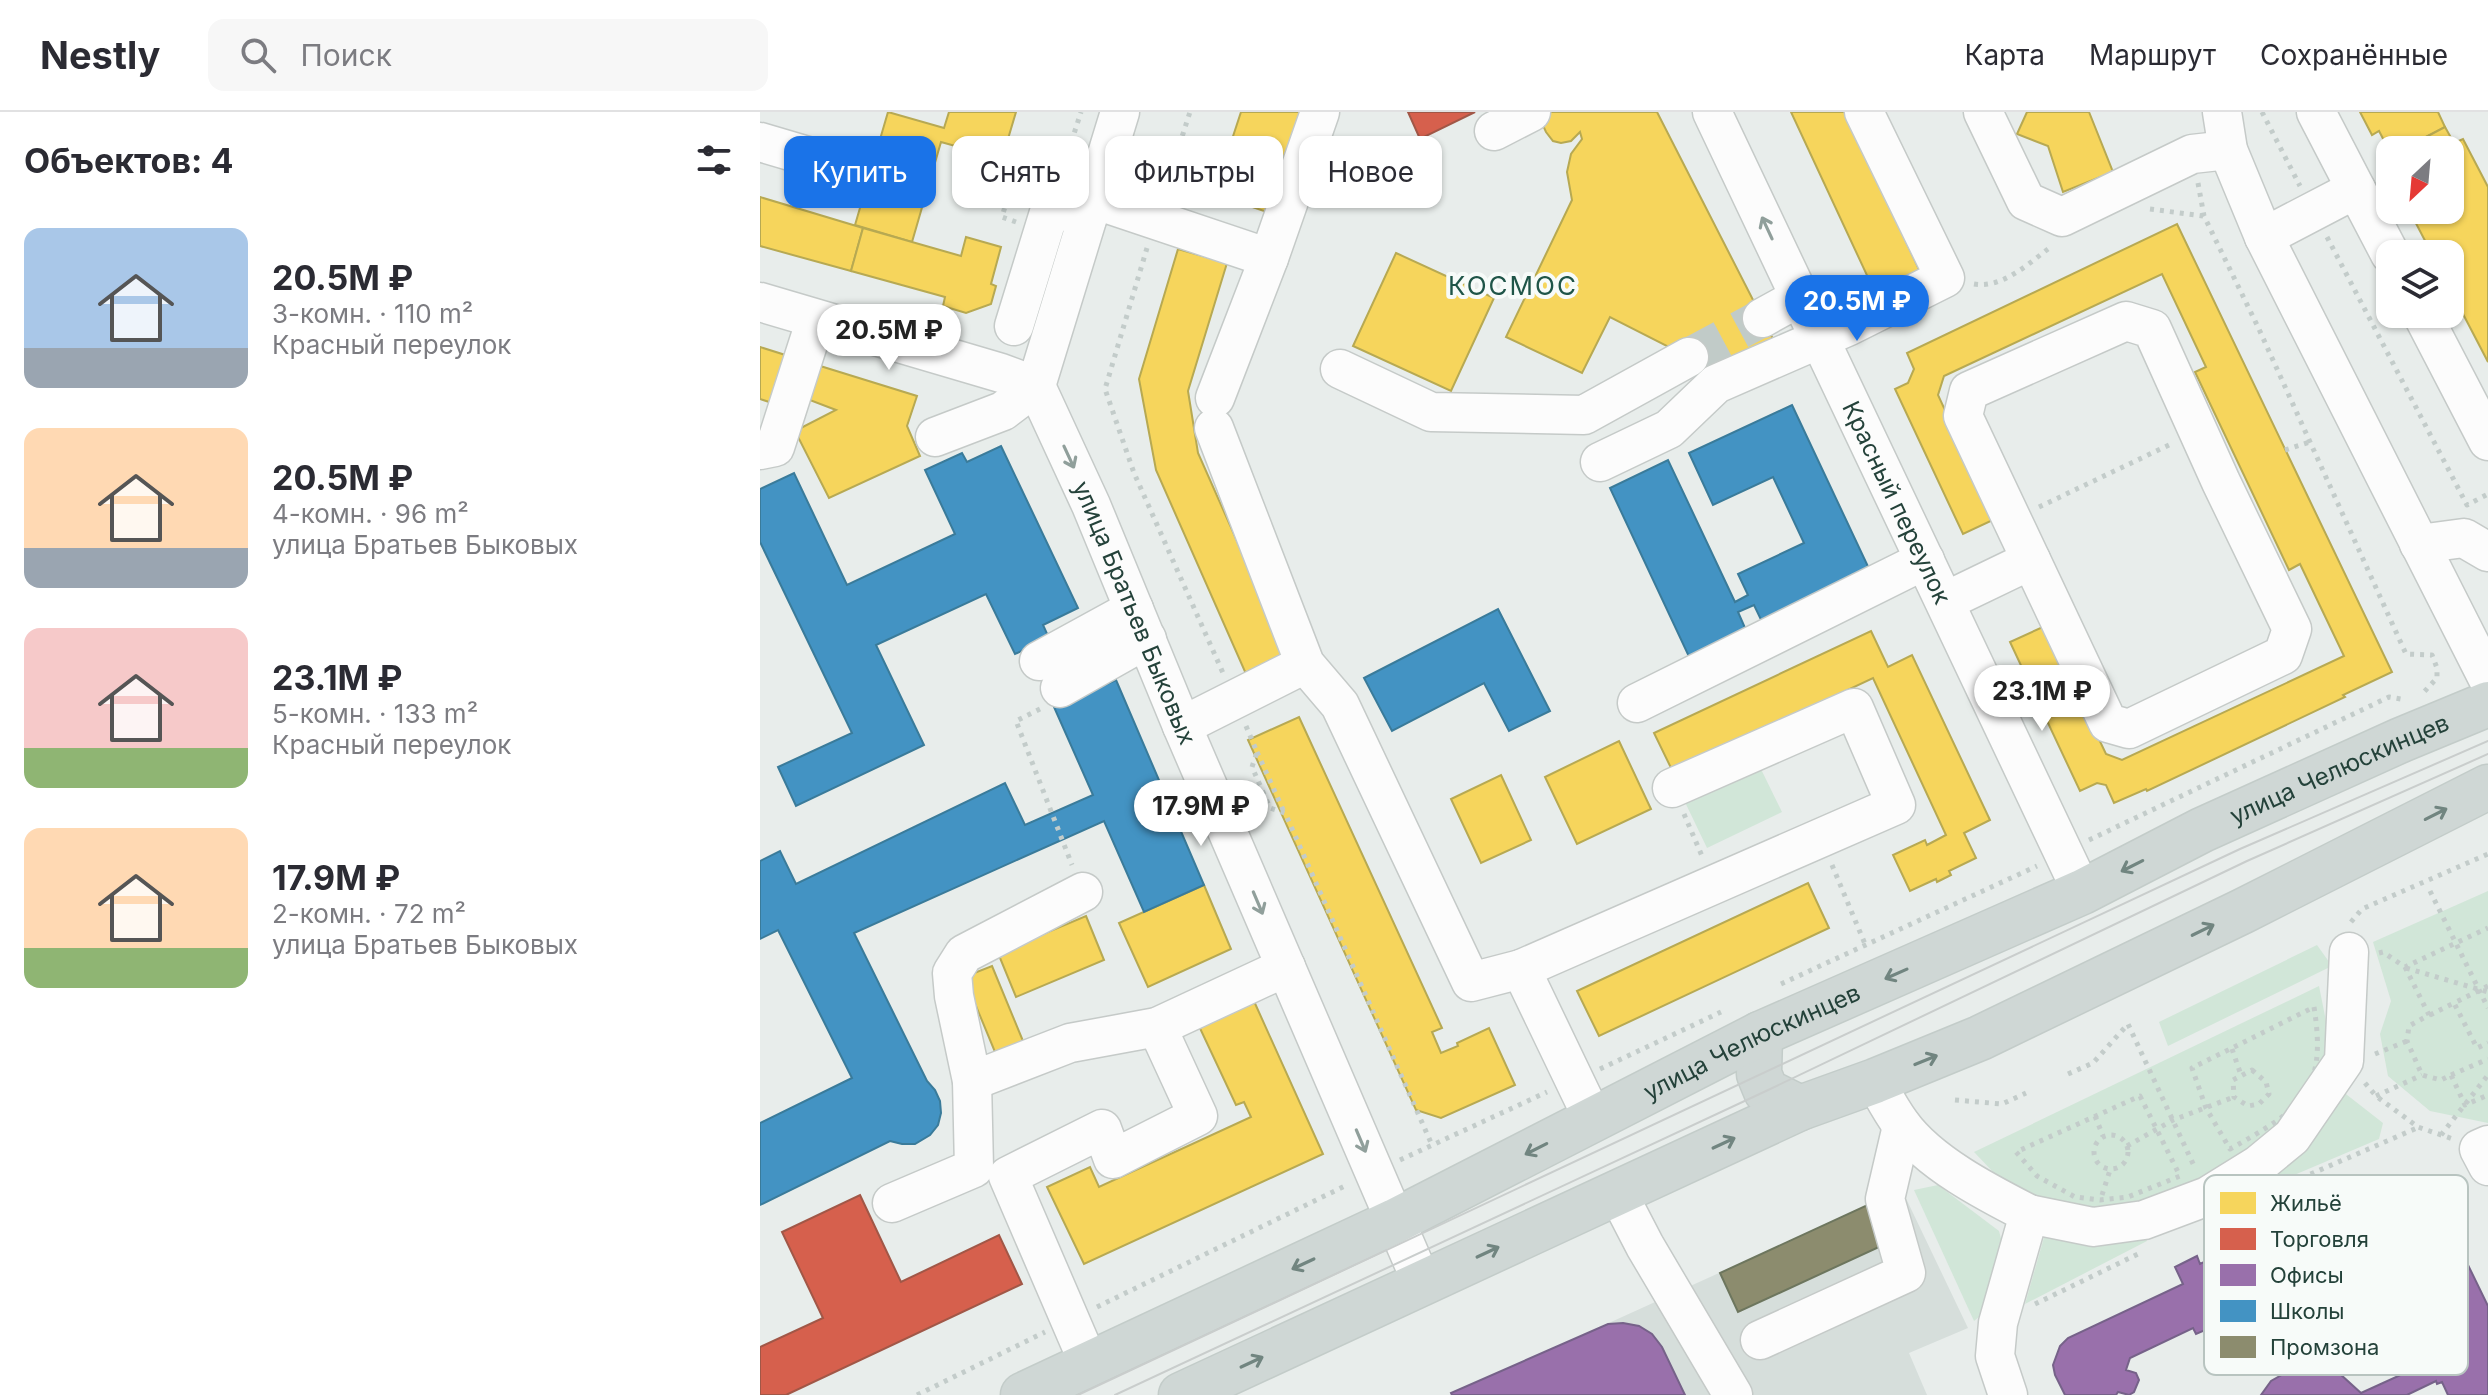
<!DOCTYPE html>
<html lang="ru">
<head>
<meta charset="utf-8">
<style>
  :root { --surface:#fff; --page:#f7f7f7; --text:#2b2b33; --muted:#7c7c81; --line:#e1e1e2; --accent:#1a73e8 }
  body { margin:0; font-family:Inter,sans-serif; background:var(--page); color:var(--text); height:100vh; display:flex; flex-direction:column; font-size:30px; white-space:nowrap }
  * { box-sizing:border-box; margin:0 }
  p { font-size:26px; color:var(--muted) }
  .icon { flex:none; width:44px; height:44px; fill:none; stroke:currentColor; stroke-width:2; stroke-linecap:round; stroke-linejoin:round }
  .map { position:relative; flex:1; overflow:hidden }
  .side { display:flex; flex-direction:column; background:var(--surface); width:760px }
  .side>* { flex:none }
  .guide { position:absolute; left:24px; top:24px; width:760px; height:72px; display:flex; gap:16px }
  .needle { width:52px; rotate:206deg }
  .controls { position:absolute; left:1616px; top:24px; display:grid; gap:16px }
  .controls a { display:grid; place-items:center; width:88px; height:88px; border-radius:16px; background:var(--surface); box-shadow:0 2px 6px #0004; font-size:40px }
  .price { position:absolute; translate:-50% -68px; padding:0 18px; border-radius:28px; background:#fff; color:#222; font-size:26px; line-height:52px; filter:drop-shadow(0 2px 4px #0008) }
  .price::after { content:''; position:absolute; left:50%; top:48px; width:24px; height:18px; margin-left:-12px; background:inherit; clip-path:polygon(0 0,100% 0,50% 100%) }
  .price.selected { background:var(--accent); color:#fff }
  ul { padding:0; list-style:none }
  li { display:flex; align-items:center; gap:24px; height:200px; padding:0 24px }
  li span { display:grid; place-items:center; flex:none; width:224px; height:160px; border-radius:16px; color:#555 }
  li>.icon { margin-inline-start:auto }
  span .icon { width:96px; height:96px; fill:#fffc; stroke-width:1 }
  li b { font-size:34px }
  h2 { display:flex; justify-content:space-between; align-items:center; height:96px; padding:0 24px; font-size:34px }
  .tag { padding:0 28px; border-radius:16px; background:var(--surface); box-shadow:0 2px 6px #0004; font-size:28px; line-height:72px }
  .tag.selected { background:var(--accent); color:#fff }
  header { display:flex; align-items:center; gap:48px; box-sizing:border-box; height:112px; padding:0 40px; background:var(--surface); border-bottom:2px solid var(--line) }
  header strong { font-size:38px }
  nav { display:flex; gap:44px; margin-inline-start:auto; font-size:28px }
  .search { width:560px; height:72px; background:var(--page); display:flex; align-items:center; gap:20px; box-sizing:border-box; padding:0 28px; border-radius:16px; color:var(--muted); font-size:30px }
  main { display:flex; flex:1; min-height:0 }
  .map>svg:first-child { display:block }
</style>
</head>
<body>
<header>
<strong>Nestly</strong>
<div class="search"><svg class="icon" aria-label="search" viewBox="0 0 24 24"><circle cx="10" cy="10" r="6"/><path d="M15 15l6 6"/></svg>Поиск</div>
<nav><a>Карта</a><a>Маршрут</a><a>Сохранённые</a></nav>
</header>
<main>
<section class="side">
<h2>Объектов: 4<svg class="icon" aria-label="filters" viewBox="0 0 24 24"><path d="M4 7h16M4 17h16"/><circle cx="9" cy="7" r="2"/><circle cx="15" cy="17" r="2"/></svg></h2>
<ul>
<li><span style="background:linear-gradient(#a9c7e8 75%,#9aa5b1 0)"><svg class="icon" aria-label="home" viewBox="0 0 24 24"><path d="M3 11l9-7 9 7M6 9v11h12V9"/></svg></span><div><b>20.5M ₽</b><p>3-комн. · 110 m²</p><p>Красный переулок</p></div></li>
<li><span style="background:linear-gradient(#ffd9b3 75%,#9aa5b1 0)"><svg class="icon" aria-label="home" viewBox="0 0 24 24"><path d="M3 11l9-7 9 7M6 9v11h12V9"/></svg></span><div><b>20.5M ₽</b><p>4-комн. · 96 m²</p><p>улица Братьев Быковых</p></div></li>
<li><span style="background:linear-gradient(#f6c9c9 75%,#8fb573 0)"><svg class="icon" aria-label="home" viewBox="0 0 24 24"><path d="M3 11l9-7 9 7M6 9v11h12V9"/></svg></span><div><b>23.1M ₽</b><p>5-комн. · 133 m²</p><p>Красный переулок</p></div></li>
<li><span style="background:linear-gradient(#ffd9b3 75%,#8fb573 0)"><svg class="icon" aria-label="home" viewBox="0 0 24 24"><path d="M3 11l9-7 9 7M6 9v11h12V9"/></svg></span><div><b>17.9M ₽</b><p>2-комн. · 72 m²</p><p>улица Братьев Быковых</p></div></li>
</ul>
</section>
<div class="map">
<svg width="1728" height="1283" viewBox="0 0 1728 1283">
  <rect width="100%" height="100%" fill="#e8edeb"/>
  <!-- built -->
  <path fill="#d6dedb" d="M1142 1078 1208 1216 1149 1241 1167 1283H690Z"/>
  <!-- green -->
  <g fill="#d1e6d8">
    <path d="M998 651 1022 700 947 736 923 686Z"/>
    <path d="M1728 779V1011L1670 999 1628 964 1620 922 1631 889 1613 830Z"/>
    <path d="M1557 833 1572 854 1408 934 1399 910Z"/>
    <path d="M1559 874 1570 929 1535 1012 1442 1071 1330 1103 1256 1084 1214 1040Z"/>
    <path d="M1582 979 1623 1011 1619 1027 1513 1072 1506 1059Z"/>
    <path d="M1178 1073 1239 1119 1243 1134 1236 1191 1214 1209 1154 1078Z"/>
    <path d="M1382 1116 1387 1129 1265 1192 1285 1122 1305 1130 1340 1128Z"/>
  </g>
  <!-- homes -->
  <g fill="#f6d55c" stroke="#b7a952" stroke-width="2">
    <path d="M128 0 184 16 189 0H256L242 47 181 30 152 130 95 113Z"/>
    <path d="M481 0H544L510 101 454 82Z"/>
    <path d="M777 0H897L1013 227 950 256 850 205 822 261 746 225 812 88 807 60 811 42 822 27 820 20 811 29 801 31 793 29 786 20Z"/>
    <path d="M1031 0H1086L1163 166 1118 187Z"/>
    <path d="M1267 0H1329L1353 60 1303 80 1288 34 1257 22Z"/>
    <path d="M1600 0H1678L1685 15 1641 38H1630V40L1619 19 1612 23Z"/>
    <path d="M1685 15 1694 31 1703 27 1728 75V250L1690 177V142H1672L1649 98H1690V38H1641Z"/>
    <path d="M0 85 103 116 91 159 0 134Z"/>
    <path d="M1417 112 1632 560 1583 583 1585 585 1387 679 1386 677 1354 691 1346 673 1337 671 1320 679 1250 530 1285 514 1346 642 1362 648 1584 544 1540 452 1529 458 1435 260 1446 255 1402 162 1184 264 1178 283 1235 407 1203 422 1135 277 1148 271 1154 257 1147 241Z"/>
    <path d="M103 116 201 144 206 125 241 135 231 172 236 174 231 192 206 201 183 194 185 185 91 159Z"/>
    <path d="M418 137 467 151 428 279 438 341 532 553 490 571 396 358 379 267Z"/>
    <path d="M636 141 734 186 691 279 593 234Z"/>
    <path d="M0 235 57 253 42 301 0 287Z"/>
    <path d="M57 253 157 284 147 314 160 344 69 386 35 319 76 298 47 287Z"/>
    <path d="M1111 519 1128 555 1152 543 1230 708 1204 721 1216 746 1189 759 1191 763 1177 770 1176 767 1150 779 1133 743 1165 728 1167 733 1186 723 1113 566 913 660 894 621Z"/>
    <path d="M539 605 682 916 672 920 681 941 698 934 697 931 729 916 755 973 681 1006 656 998 488 628Z"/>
    <path d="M859 629 891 697 817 732 785 665Z"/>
    <path d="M741 663 771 728 721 751 691 687Z"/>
    <path d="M1048 771 1069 816 839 924 817 879Z"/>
    <path d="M444 773 471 837 388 875 359 811Z"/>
    <path d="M326 804 344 848 256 885 238 841Z"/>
    <path d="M232 854 263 929 235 940 204 865Z"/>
    <path d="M493 887 563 1042 324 1152 287 1075 330 1055 339 1075 491 1005 484 990 476 993 438 912Z"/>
  </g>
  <!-- shops -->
  <g fill="#d6604d" stroke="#a15747" stroke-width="2">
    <path d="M648 0H715L660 27Z"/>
    <path d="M100 1083 141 1170 239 1123 262 1172 26 1283H0V1235L63 1206 22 1120Z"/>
  </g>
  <!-- offices -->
  <g fill="#9970ab" stroke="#766289" stroke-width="2">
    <path d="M1647 1068 1664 1071 1671 1077 1728 1194V1283H1688L1682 1270 1677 1272 1676 1269 1647 1283H1501L1511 1269 1532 1257 1557 1255 1580 1262 1601 1281 1667 1251 1666 1248 1670 1245 1658 1220 1682 1209 1654 1151 1642 1146 1638 1156 1632 1158 1620 1154 1617 1148 1621 1139 1607 1134 1555 1159 1558 1165 1536 1175 1547 1199 1529 1208 1535 1221 1498 1238 1492 1225 1470 1235 1459 1212 1436 1222 1433 1216 1370 1246 1366 1258 1376 1261 1379 1268 1374 1280 1369 1283 1358 1280 1356 1283H1305L1295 1263 1293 1253 1300 1234 1308 1226 1423 1172 1415 1155 1437 1144 1440 1152 1474 1136 1509 1120 1505 1112 1528 1102 1536 1119Z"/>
    <path d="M863 1211 879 1214 892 1222 902 1235 925 1283H692L691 1281 848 1212Z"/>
  </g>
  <!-- schools -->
  <g fill="#4393c3" stroke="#3a7b9a" stroke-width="2">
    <path d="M1032 293 1112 463 1004 514 994 493 978 500 989 525 932 551 850 376 908 348 975 490 988 483 978 462 1044 431 1013 365 953 393 929 341Z"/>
    <path d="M241 334 318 496 283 513 289 526 255 542 226 482 116 533 164 633 36 694 18 655 92 621 0 430V377L34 361 87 473 195 422 165 358 202 341 207 350Z"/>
    <path d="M738 497 790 599 749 619 724 571 632 619 604 566Z"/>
    <path d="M356 568 444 773 384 800 344 709 94 821 167 969 175 978 180 989 181 1001 178 1013 170 1023 155 1032H142L130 1029 0 1093V1011L92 966 18 818 0 827V749L20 739 36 772 245 671 265 713 333 683 294 595Z"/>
  </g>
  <!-- industry -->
  <path fill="#8c8c6e" stroke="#6d765e" stroke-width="2" d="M1114 1090 1132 1129 978 1200 960 1161Z"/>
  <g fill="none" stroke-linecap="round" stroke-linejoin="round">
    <!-- minor-tunnel -->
    <path stroke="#c1cbc8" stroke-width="38" stroke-dasharray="38 19" stroke-linecap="butt" d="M929 245 1002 206"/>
    <!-- minor casing -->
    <g stroke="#c5cac8" stroke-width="41">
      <g id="minor">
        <path id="s1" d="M952 0 1322 780"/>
        <path d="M1223 0 1266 89 1302 105 1432 42 1468 38"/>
        <path d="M1462 0 1468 38 1504 125 1728 567"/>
        <path d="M1556 0 1596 77"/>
        <path d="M734 19 771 0"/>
        <path d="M0 30 88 56"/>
        <path d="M333 87 509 146 560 0"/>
        <path d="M1504 125 1596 77 1630 142"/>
        <path id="s2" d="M0 190 241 261 276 274 331 393 422 614 662 1171"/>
        <path d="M1662 202 1728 329"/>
        <path d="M1002 206 1040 185"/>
        <path d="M1366 209 1392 217 1461 370 1532 517 1523 543 1369 617 1348 611 1203 304 1209 279Z"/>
        <path d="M254 214 291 94 327 107"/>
        <path d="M580 257 671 300 824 303 929 245"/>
        <path d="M276 274 360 0"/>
        <path d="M455 286 509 146"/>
        <path d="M454 316 545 552 580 593 711 870 761 857 833 1007"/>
        <path d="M175 325 243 299 276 274"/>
        <path d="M0 338 15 335 56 207"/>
        <path d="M840 350 909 317 956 272 1089 214 1185 166 1104 0"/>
        <path d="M1659 432 1704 426 1728 440"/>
        <path d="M1186 489 1271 448"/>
        <path d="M279 549 374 497"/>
        <path d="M300 576 387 527"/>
        <path d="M877 591 1165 448"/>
        <path d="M422 614 545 552"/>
        <path d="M761 857 1136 693 1094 596 912 676"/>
        <path d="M212 969 310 931 397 915 526 855"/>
        <path d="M1115 969C1123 983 1131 999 1141 1012 1169 1051 1228 1081 1269 1102L1238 1211 1235 1244 1248 1283"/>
        <path d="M1728 1033 1719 1037 1728 1054"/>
        <path d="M857 1080 885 1134 973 1283"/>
        <path d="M132 1091 214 1056 212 969 194 884 192 861 204 842 323 780"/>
        <path d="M1269 1102 1333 1115 1384 1108 1448 1084 1498 1053 1532 1025 1584 949 1589 840"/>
        <path d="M1000 1228 1146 1161 1125 1087 1142 1014"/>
        <path d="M329 1252 248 1064 342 1017 353 1047 438 1004 397 915"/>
      </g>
    </g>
    <!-- major casing -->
    <g stroke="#c3ccc9" stroke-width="47">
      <g id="major">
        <path d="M1000 922 999 962 1006 979 1040 996"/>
        <path id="s3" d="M263 1283 635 1109 1000 922 1322 780 1442 718 1641 628 1728 592"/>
        <path d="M421 1283 1040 996 1115 969 1220 926 1483 799 1728 675"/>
      </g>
    </g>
    <!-- path -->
    <g stroke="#c3ccca" stroke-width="5" stroke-dasharray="4 6" stroke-linecap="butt">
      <path d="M1502 0 1540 74"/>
      <path d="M299 68 321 0"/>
      <path d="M1438 71 1444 104 1498 215 1646 542 1672 543 1677 556V566L1663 581"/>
      <path d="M404 81 430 0"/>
      <path d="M1390 97 1443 104"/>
      <path d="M256 110 242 105 257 53"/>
      <path d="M1567 125 1707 393 1728 382"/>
      <path d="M1660 129 1667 142"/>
      <path d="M387 136 345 277 374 361 463 561"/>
      <path d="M1214 172C1243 177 1270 150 1292 134"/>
      <path d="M1525 338 1550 330"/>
      <path d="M1279 395 1411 332"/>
      <path d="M280 597 256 609 312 753"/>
      <path d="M486 614 497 640 492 655 510 696 525 701 672 1033"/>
      <path d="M497 640 524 700"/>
      <path d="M924 702 942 744"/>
      <path d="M1329 728 1629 585 1646 588"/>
      <path d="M1072 753 1105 832"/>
      <path d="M1670 779 1728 896"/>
      <path d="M1591 810 1602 797 1728 742"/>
      <path d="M1619 841 1623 840 1645 855 1728 816"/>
      <path d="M1645 855 1669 903 1649 914 1647 929 1662 963 1681 968 1691 963 1705 993 1728 983"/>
      <path d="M1646 856 1728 880"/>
      <path d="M1021 872 1277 754"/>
      <path d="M1728 874 1694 891 1717 936 1728 931"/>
      <path d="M1554 895C1568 982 1539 998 1470 1037L1446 996 1432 956Z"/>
      <path d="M1670 903 1694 891"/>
      <path d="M1472 937 1481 963"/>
      <path d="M1615 942 1647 929"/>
      <path d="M840 957 961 900"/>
      <path d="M1492 958 1506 970 1509 982 1499 992 1488 994 1474 985 1473 968Z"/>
      <path d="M1308 962 1333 951 1368 912 1435 1056"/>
      <path d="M1691 963 1728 947"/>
      <path d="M1605 971 1616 984 1658 1015 1693 1027"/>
      <path d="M1380 984 1420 1064 1368 1085 1340 1088 1315 1085 1277 1064 1256 1040Z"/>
      <path d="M1616 984 1662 963"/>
      <path d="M1195 988 1242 992 1266 981"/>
      <path d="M1335 1004 1343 1024"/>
      <circle cx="1351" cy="1040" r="17"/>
      <path d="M1681 1023 1728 963"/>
      <path d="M1367 1034 1413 1008 1474 985"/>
      <path d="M640 1048 787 980"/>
      <path d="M1523 1074 1657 1016"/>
      <path d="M1342 1083 1350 1058"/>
      <path d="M1460 1108 1474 1136"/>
      <path d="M1275 1192 1378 1142"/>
      <path d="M337 1195 587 1073"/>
      <path d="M157 1283 285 1220"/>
    </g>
    <!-- minor -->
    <use href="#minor" stroke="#fcfcfc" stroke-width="38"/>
    <!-- major -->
    <use href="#major" stroke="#cfd7d5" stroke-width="44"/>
    <!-- tram -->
    <g stroke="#c9cdcc" stroke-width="2">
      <path d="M318 1283 1480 737 1728 629"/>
      <path d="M355 1283 1006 979 1487 749 1728 642"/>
    </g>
  </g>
  <!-- one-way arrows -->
  <defs><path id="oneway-shaft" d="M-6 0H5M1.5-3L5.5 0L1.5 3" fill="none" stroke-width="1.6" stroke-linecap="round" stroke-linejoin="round" transform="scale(2)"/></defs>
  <g stroke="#909f9b">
    <use href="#oneway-shaft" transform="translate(1007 116) rotate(-115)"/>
    <use href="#oneway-shaft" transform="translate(309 345) rotate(65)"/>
    <use href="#oneway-shaft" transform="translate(498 791) rotate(67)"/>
    <use href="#oneway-shaft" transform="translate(601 1029) rotate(67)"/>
  </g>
  <g stroke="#718580">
    <use href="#oneway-shaft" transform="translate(1676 702) rotate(-27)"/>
    <use href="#oneway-shaft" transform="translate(1372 754) rotate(153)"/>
    <use href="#oneway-shaft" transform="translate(1443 818) rotate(-26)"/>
    <use href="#oneway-shaft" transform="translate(1136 862) rotate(156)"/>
    <use href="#oneway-shaft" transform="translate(1166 948) rotate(-22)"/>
    <use href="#oneway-shaft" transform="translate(964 1031) rotate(-25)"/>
    <use href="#oneway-shaft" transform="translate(776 1037) rotate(153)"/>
    <use href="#oneway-shaft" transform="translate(728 1140) rotate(-25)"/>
    <use href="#oneway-shaft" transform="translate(543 1152) rotate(155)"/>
    <use href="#oneway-shaft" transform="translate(492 1250) rotate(-25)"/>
  </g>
  <g text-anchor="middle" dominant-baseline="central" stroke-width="8" stroke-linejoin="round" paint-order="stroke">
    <!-- street labels -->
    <g font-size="24" fill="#24423a" stroke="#f7fbf9">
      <text stroke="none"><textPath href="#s1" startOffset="432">Красный переулок</textPath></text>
      <text stroke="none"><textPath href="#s2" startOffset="536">улица Братьев Быковых</textPath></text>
      <text stroke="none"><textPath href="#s3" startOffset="1458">улица Челюскинцев</textPath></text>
      <text stroke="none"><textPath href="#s3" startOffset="810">улица Челюскинцев</textPath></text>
    </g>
    <!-- neighbourhood labels -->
    <g font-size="26" letter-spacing="2" fill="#1f5548" stroke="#f7fbf9">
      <text x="753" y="173">КОСМОС</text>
    </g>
  </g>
  <!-- legend -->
  <rect x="1444" y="1063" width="264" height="200" rx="12" fill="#f7fbf9" stroke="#b8c4c0" stroke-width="2"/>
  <rect x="1460" y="1080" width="36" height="22" fill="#f6d55c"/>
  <rect x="1460" y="1116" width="36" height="22" fill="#d6604d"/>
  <rect x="1460" y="1152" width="36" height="22" fill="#9970ab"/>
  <rect x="1460" y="1188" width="36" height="22" fill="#4393c3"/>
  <rect x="1460" y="1224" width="36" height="22" fill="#8c8c6e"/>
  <g font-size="22" fill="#24423a">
    <text x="1510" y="1099">Жильё</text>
    <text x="1510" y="1135">Торговля</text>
    <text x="1510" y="1171">Офисы</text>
    <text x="1510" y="1207">Школы</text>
    <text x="1510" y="1243">Промзона</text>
  </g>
</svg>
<div class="controls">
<a><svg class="needle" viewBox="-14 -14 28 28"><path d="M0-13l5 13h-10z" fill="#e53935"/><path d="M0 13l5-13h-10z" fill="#7c7c81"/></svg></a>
<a><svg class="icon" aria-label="layers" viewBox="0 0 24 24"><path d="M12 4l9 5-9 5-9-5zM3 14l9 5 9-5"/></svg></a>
</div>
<b class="price selected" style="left:1097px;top:231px">20.5M ₽</b>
<b class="price" style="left:129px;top:260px">20.5M ₽</b>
<b class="price" style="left:1282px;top:621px">23.1M ₽</b>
<b class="price" style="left:441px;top:736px">17.9M ₽</b>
<div class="guide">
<a class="tag selected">Купить</a>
<a class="tag">Снять</a>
<a class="tag">Фильтры</a>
<a class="tag">Новое</a>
</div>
</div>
</main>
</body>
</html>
